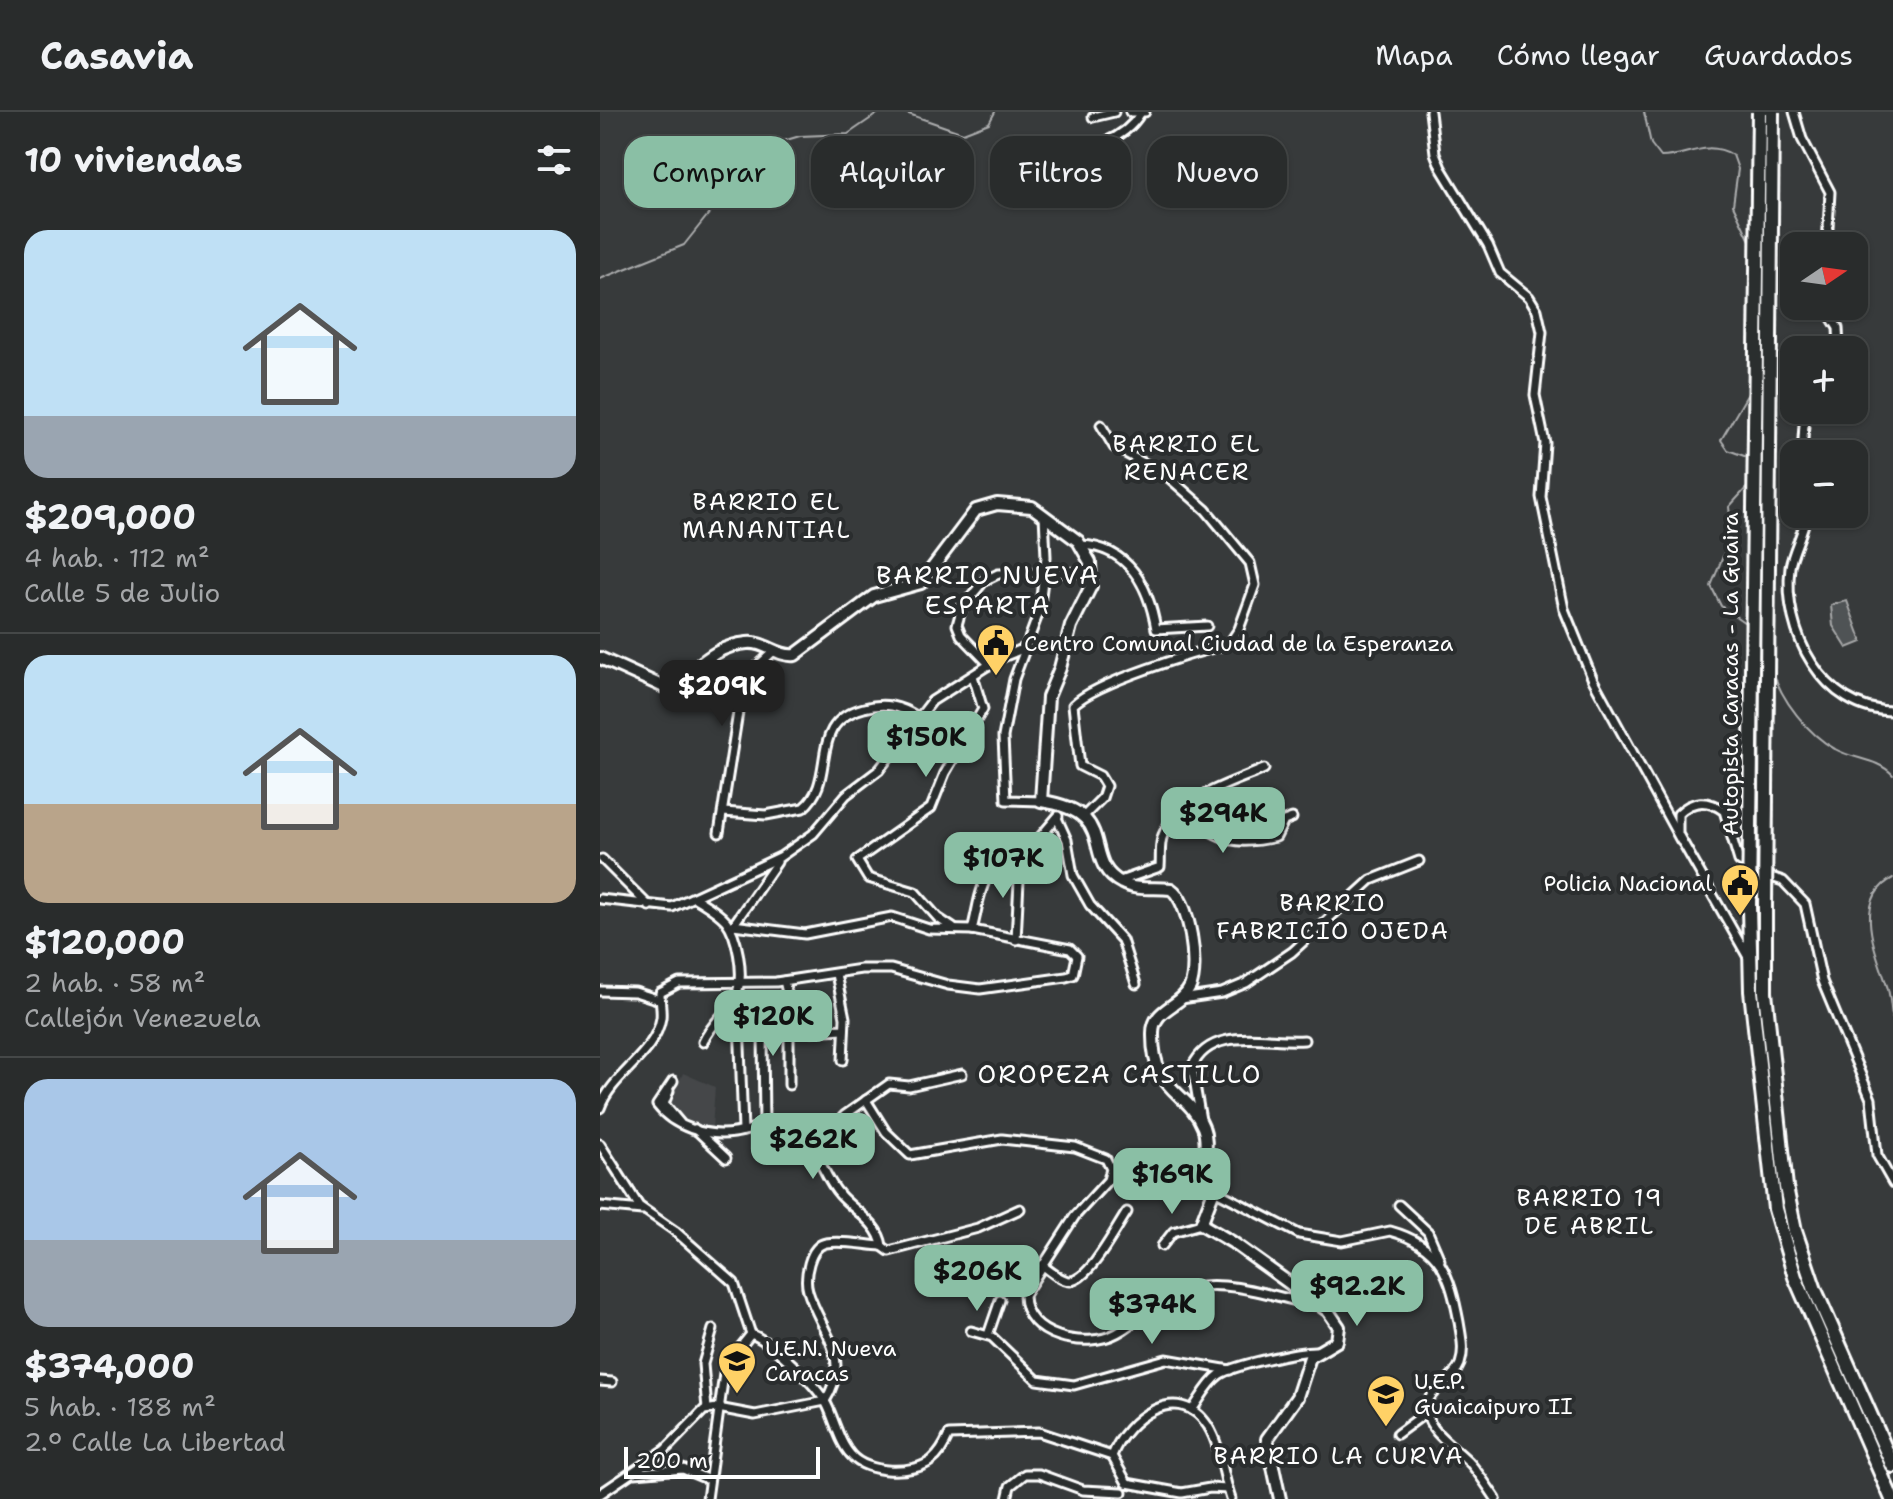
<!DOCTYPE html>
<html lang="es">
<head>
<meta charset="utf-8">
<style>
  :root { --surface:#292c2c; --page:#353838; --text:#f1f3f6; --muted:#a5a7a9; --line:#454848; --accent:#8abfa5 }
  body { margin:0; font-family:"Shantell Sans",sans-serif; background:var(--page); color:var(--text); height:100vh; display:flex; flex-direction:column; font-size:30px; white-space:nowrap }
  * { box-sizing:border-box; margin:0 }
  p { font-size:26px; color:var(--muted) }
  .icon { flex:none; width:44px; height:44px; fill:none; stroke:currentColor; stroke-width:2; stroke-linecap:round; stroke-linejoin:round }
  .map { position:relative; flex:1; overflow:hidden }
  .sheet { display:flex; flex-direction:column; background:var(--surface); width:600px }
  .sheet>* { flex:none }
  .guide { position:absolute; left:24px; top:24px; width:760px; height:72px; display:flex; gap:16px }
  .needle { width:52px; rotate:77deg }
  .controls { position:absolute; left:1180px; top:120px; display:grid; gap:16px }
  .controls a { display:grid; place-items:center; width:88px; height:88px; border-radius:16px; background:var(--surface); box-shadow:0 2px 6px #0004,0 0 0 2px var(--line); font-size:40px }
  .scale { position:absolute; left:24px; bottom:20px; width:196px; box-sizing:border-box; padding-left:8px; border:4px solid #fff; border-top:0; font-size:22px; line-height:28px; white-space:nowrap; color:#fff; -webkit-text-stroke:6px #2a2d2e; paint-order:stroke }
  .price { position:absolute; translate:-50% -68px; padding:0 18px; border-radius:16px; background:var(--accent); color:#111; font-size:26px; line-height:52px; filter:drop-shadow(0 2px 4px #0008) }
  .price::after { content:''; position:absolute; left:50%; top:48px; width:24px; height:18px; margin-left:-12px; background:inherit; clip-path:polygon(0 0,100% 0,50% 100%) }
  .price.current { background:#222; color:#fff }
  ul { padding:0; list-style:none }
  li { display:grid; align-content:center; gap:16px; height:424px; padding:0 24px }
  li+li { border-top:2px solid var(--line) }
  li span { display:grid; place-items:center; height:248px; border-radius:24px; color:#555 }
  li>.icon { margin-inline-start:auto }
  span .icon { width:144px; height:144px; fill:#fffc; stroke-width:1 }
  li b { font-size:34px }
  h2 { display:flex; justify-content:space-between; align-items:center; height:96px; padding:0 24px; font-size:34px }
  .chip { padding:0 28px; border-radius:24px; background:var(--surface); box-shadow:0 2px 6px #0004,0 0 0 2px var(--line); font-size:28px; line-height:72px }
  .chip.current { background:var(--accent); color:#111 }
  header { display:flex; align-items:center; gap:48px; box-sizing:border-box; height:112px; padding:0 40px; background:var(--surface); border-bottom:2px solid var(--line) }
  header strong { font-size:38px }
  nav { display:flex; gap:44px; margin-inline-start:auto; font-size:28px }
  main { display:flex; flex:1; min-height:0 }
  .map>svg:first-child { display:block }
</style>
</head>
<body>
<header>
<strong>Casavia</strong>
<nav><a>Mapa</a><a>Cómo llegar</a><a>Guardados</a></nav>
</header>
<main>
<section class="sheet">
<h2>10 viviendas<svg class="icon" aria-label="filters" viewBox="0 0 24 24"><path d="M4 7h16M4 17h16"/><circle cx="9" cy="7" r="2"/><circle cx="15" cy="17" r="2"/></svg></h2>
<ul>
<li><span style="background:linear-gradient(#bfe0f5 75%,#9aa5b1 0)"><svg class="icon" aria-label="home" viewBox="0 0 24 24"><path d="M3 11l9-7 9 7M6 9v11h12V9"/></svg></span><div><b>$209,000</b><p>4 hab. · 112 m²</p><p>Calle 5 de Julio</p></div></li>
<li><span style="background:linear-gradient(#bfe0f5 60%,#b9a48a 0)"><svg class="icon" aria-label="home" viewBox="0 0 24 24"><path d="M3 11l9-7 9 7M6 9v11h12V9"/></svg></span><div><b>$120,000</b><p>2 hab. · 58 m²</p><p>Callejón Venezuela</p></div></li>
<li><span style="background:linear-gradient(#a9c7e8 65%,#9aa5b1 0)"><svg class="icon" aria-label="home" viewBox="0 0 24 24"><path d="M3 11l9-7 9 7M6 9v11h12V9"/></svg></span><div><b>$374,000</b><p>5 hab. · 188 m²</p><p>2.° Calle La Libertad</p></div></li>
</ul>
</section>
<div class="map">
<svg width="1293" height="1387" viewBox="0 0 1293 1387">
  <rect width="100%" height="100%" fill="#373a3b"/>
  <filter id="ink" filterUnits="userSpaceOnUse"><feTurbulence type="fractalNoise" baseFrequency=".0125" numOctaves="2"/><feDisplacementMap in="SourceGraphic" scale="16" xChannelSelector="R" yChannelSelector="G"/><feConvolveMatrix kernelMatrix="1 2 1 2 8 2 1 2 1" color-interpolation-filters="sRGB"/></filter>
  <g filter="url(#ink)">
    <!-- built -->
    <path fill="#444748" d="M83 961 115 975 112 1017 83 1012 69 992Z"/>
    <!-- green -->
    <path fill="#505354" stroke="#a8a9aa" stroke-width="2" d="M1247 489 1262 530 1247 536 1233 514 1231 493Z"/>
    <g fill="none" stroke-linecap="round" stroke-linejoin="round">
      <!-- stream -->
      <g stroke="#adaeaf" stroke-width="2">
        <path d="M303 0 363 21 389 11 395 0"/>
        <path d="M1044 0 1051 32 1061 45C1087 45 1105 27 1133 43L1138 57 1133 93 1152 133"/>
        <path d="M0 167 84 133 119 89 183 29 200 24 248 22 280 0"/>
        <path d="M1162 211V170"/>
        <path d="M1150 278 1121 328 1128 338 1147 345 1150 351"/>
        <path d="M1148 513 1121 494 1111 474 1132 422 1129 395 1149 373"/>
        <path d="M1173 558C1180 587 1209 623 1235 637 1254 648 1277 646 1293 663"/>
        <path d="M1293 766C1252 787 1276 840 1286 871 1291 883 1290 896 1293 909"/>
      </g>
      <!-- street casing -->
      <g stroke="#fff" stroke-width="13">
        <g id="street">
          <path d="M530 0H545"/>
          <path d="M830 0 835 41 841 56 888 133 900 161 929 185 937 198 942 220 935 283 945 331 941 385 964 497 993 568 1081 729"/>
          <path d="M1194 0 1202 27 1230 80 1227 134"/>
          <path d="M493 5 514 0"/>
          <path d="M462 38C490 38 524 28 540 2"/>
          <path d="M1224 194 1238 216 1239 238"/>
          <path d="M1202 342 1205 298"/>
          <path d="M1206 402C1204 421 1193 437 1190 455 1182 520 1223 599 1293 599"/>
          <path d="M481 433C529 435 549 475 556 517L607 514"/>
          <path d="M390 553 361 523 357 513 362 495 384 469 398 462 491 460"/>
          <path d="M441 689 406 688 403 625 414 567 439 500 446 445 444 403"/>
          <path d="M123 700 166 703 203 696C239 667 205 611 264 596 285 590 300 594 318 605"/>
          <path d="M581 701C622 725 626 736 676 725L684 709 692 706"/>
          <path d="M483 705 502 686 506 674 500 664 480 654 473 593C496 570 596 540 629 532L639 517 655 473 650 451 606 398 566 363 514 335 501 313"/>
          <path d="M457 706 467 728 473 763 490 793 522 828 536 872"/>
          <path d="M119 721 142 575 152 559 174 539"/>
          <path d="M2 747 49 794"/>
          <path d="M520 769 560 755C561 744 559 732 563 723 577 686 632 671 664 657"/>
          <path d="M95 786C106 793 117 799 126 809 137 823 144 861 138 877L143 1019"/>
          <path d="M0 787 72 795 180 745 213 722 246 683 279 658 332 589 398 547 425 536"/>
          <path d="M132 815 177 750"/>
          <path d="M353 816 338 806 315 780 268 766 257 748 331 696 345 661 383 597 373 564"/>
          <path d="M372 818C381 786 379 748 420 749"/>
          <path d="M416 828 420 749 458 704"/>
          <path d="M1149 847 1078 722V702C1092 688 1108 687 1124 699L1139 749 1156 760 1183 769 1205 792 1222 869 1271 987 1277 1043 1293 1071"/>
          <path d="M236 862 245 906 243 948"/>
          <path d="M184 869 197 920"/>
          <path d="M0 879 35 880 60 888"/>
          <path d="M581 887 622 881 646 871 692 840 771 768 819 749"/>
          <path d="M163 922 164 1013"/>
          <path d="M103 930C111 912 127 900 138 883"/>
          <path d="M73 969 57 993C73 1015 106 1025 134 1021 155 1018 173 1006 194 1018 218 1032 222 1064 240 1083 254 1099 279 1111 282 1134"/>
          <path d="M189 973V920L244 917"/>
          <path d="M69 979 64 992 80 1011"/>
          <path d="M266 988 286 1020 310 1043 402 1027 475 1035 506 1047 511 1057 508 1068 475 1104 424 1183C424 1225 486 1238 517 1221 549 1204 552 1182 594 1175 633 1168 677 1186 715 1193"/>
          <path d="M0 996C12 962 55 943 61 906 62 898 60 889 60 881L79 871 176 870 261 857H291L348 873 380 877 466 865 473 863 477 844 470 837 372 818 329 817 292 805 205 822 133 813"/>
          <path d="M601 1008 592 955C612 912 666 931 704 928"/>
          <path d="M95 1017 126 1046"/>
          <path d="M0 1032 39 1094 75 1119 134 1171 151 1222"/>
          <path d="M211 1037 245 1003 289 972 309 974 362 962"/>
          <path d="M614 1078 699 1122 742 1129 790 1119C841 1133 850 1163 859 1210 861 1223 865 1238 860 1252 853 1271 823 1278 827 1301 830 1322 858 1337 871 1352 880 1363 888 1375 896 1387"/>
          <path d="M799 1093 828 1120 840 1148"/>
          <path d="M0 1094 42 1098"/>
          <path d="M562 1134 573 1120 601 1112"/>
          <path d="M442 1153C450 1159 461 1169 470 1169 490 1168 516 1116 527 1100"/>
          <path d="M371 1219 392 1225 437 1268 474 1273 566 1247 630 1258"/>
          <path d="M151 1222C172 1230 217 1273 227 1293 235 1309 239 1330 251 1343 267 1362 313 1363 332 1348 340 1342 345 1332 349 1323L439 1320 512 1344"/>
          <path d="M388 1223 400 1188"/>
          <path d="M0 1269 12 1270"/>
          <path d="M225 1289C253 1244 220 1219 208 1179 204 1166 209 1134 226 1131 243 1128 265 1133 282 1134L289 1139 378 1116 420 1097"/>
          <path d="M107 1297 103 1252 113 1217"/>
          <path d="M592 1298C600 1287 608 1271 619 1263 631 1254 701 1238 717 1239"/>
          <path d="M797 1322 827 1300"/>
          <path d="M35 1361 83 1357 107 1367"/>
          <path d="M527 1371 512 1344C526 1307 578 1268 608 1314 621 1335 623 1364 631 1387"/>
          <path d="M527 1371 582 1381 610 1376 628 1377"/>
          <path d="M0 1382 65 1338 104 1298 118 1296 155 1303 225 1289"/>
          <path d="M107 1387 125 1254 151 1222"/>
          <path d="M407 1387 410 1374 425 1362H439L483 1378 522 1380"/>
        </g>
      </g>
      <!-- secondary casing -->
      <g stroke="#fff" stroke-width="16">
        <path id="secondary" d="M0 546 64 575C92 568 105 535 147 531 165 529 177 545 195 543L274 484 321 471 376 398 397 392 432 395 478 429 490 450 491 474 471 514 460 556 448 585 441 689C521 700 479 749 522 771 536 779 555 775 571 777 590 790 599 855 590 875 581 895 553 896 553 921 552 982 587 976 603 1015 612 1038 595 1060 614 1078L601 1112 632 1130 728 1199 739 1215 737 1229 710 1245 697 1285 667 1327 680 1387"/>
      </g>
      <!-- highway casing -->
      <g stroke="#fff" stroke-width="18">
        <g id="highway">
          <path d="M1149 795 1151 879 1175 1097 1195 1165 1292 1387"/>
          <path d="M1165 795V880L1186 1075 1195 1119 1215 1178 1293 1354"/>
        </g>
      </g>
      <!-- street -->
      <use href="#street" stroke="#2a2d2e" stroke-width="7"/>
      <!-- secondary -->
      <use href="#secondary" stroke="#2a2d2e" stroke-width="10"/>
      <!-- highway -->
      <use href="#highway" stroke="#2a2d2e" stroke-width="12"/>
      <!-- highway-bridge casing -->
      <g stroke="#fff" stroke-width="18" stroke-linecap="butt">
        <g id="highway-bridge">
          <path d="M1149 795 1159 0"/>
          <path d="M1165 795 1172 0"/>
        </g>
      </g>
      <!-- highway-bridge -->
      <use href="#highway-bridge" stroke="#2a2d2e" stroke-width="12"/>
    </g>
  </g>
  <!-- icons -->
  <defs>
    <g id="civic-pin" transform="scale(2)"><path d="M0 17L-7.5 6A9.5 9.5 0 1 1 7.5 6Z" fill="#ffd166" stroke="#2a2d2e"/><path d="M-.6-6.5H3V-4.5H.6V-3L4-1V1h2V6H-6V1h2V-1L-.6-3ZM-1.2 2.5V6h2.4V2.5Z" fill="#111"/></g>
    <g id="school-pin" transform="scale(2)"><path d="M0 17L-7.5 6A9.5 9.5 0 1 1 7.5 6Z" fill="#ffd166" stroke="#2a2d2e"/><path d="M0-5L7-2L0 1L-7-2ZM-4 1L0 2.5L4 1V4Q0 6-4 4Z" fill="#111"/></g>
  </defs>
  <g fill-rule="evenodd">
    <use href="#civic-pin" x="396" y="531"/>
    <use href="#civic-pin" x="1140" y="771"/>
    <use href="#school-pin" x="137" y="1249"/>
    <use href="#school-pin" x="786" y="1282"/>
  </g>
  <g text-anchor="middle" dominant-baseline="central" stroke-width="8" stroke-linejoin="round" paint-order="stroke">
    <!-- poi labels -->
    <g font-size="22" fill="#fff" stroke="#2a2d2e" text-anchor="start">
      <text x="424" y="531">Centro Comunal Ciudad de la Esperanza</text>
      <text x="1112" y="771" text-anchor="end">Policia Nacional</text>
      <text x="165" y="1236">U.E.N. Nueva<tspan x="165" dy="25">Caracas</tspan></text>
      <text x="814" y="1269">U.E.P.<tspan x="814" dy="25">Guaicaipuro II</tspan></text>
    </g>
    <!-- street labels -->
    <g font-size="22" fill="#fff" stroke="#2a2d2e">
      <text transform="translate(1130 562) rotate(-90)">Autopista Caracas - La Guaira</text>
    </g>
    <!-- neighbourhood labels -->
    <g font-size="24" letter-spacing="2" fill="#fff" stroke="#2a2d2e">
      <text x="587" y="332">BARRIO EL<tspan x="587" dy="28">RENACER</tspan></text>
      <text x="167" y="390">BARRIO EL<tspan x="167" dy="28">MANANTIAL</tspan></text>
      <text x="733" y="791">BARRIO<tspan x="733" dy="28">FABRICIO OJEDA</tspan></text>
      <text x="990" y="1086">BARRIO 19<tspan x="990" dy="28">DE ABRIL</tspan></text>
      <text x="739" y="1344">BARRIO LA CURVA</text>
    </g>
    <!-- quarter labels -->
    <g font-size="26" letter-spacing="2" fill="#fff" stroke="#2a2d2e">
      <text x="388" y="462">BARRIO NUEVA<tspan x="388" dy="30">ESPARTA</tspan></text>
      <text x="520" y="961">OROPEZA CASTILLO</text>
    </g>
  </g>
</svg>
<div class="controls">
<a><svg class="needle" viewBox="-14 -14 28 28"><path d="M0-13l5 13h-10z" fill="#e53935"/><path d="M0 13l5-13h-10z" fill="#a5a7a9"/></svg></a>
<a>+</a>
<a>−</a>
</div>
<div class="scale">200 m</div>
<b class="price current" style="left:122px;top:616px">$209K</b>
<b class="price" style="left:326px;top:667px">$150K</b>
<b class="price" style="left:623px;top:743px">$294K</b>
<b class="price" style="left:403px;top:788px">$107K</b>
<b class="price" style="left:173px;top:946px">$120K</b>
<b class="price" style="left:213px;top:1069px">$262K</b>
<b class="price" style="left:572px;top:1104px">$169K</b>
<b class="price" style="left:377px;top:1201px">$206K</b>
<b class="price" style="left:757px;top:1216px">$92.2K</b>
<b class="price" style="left:552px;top:1234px">$374K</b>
<div class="guide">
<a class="chip current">Comprar</a>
<a class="chip">Alquilar</a>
<a class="chip">Filtros</a>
<a class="chip">Nuevo</a>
</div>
</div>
</main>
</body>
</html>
